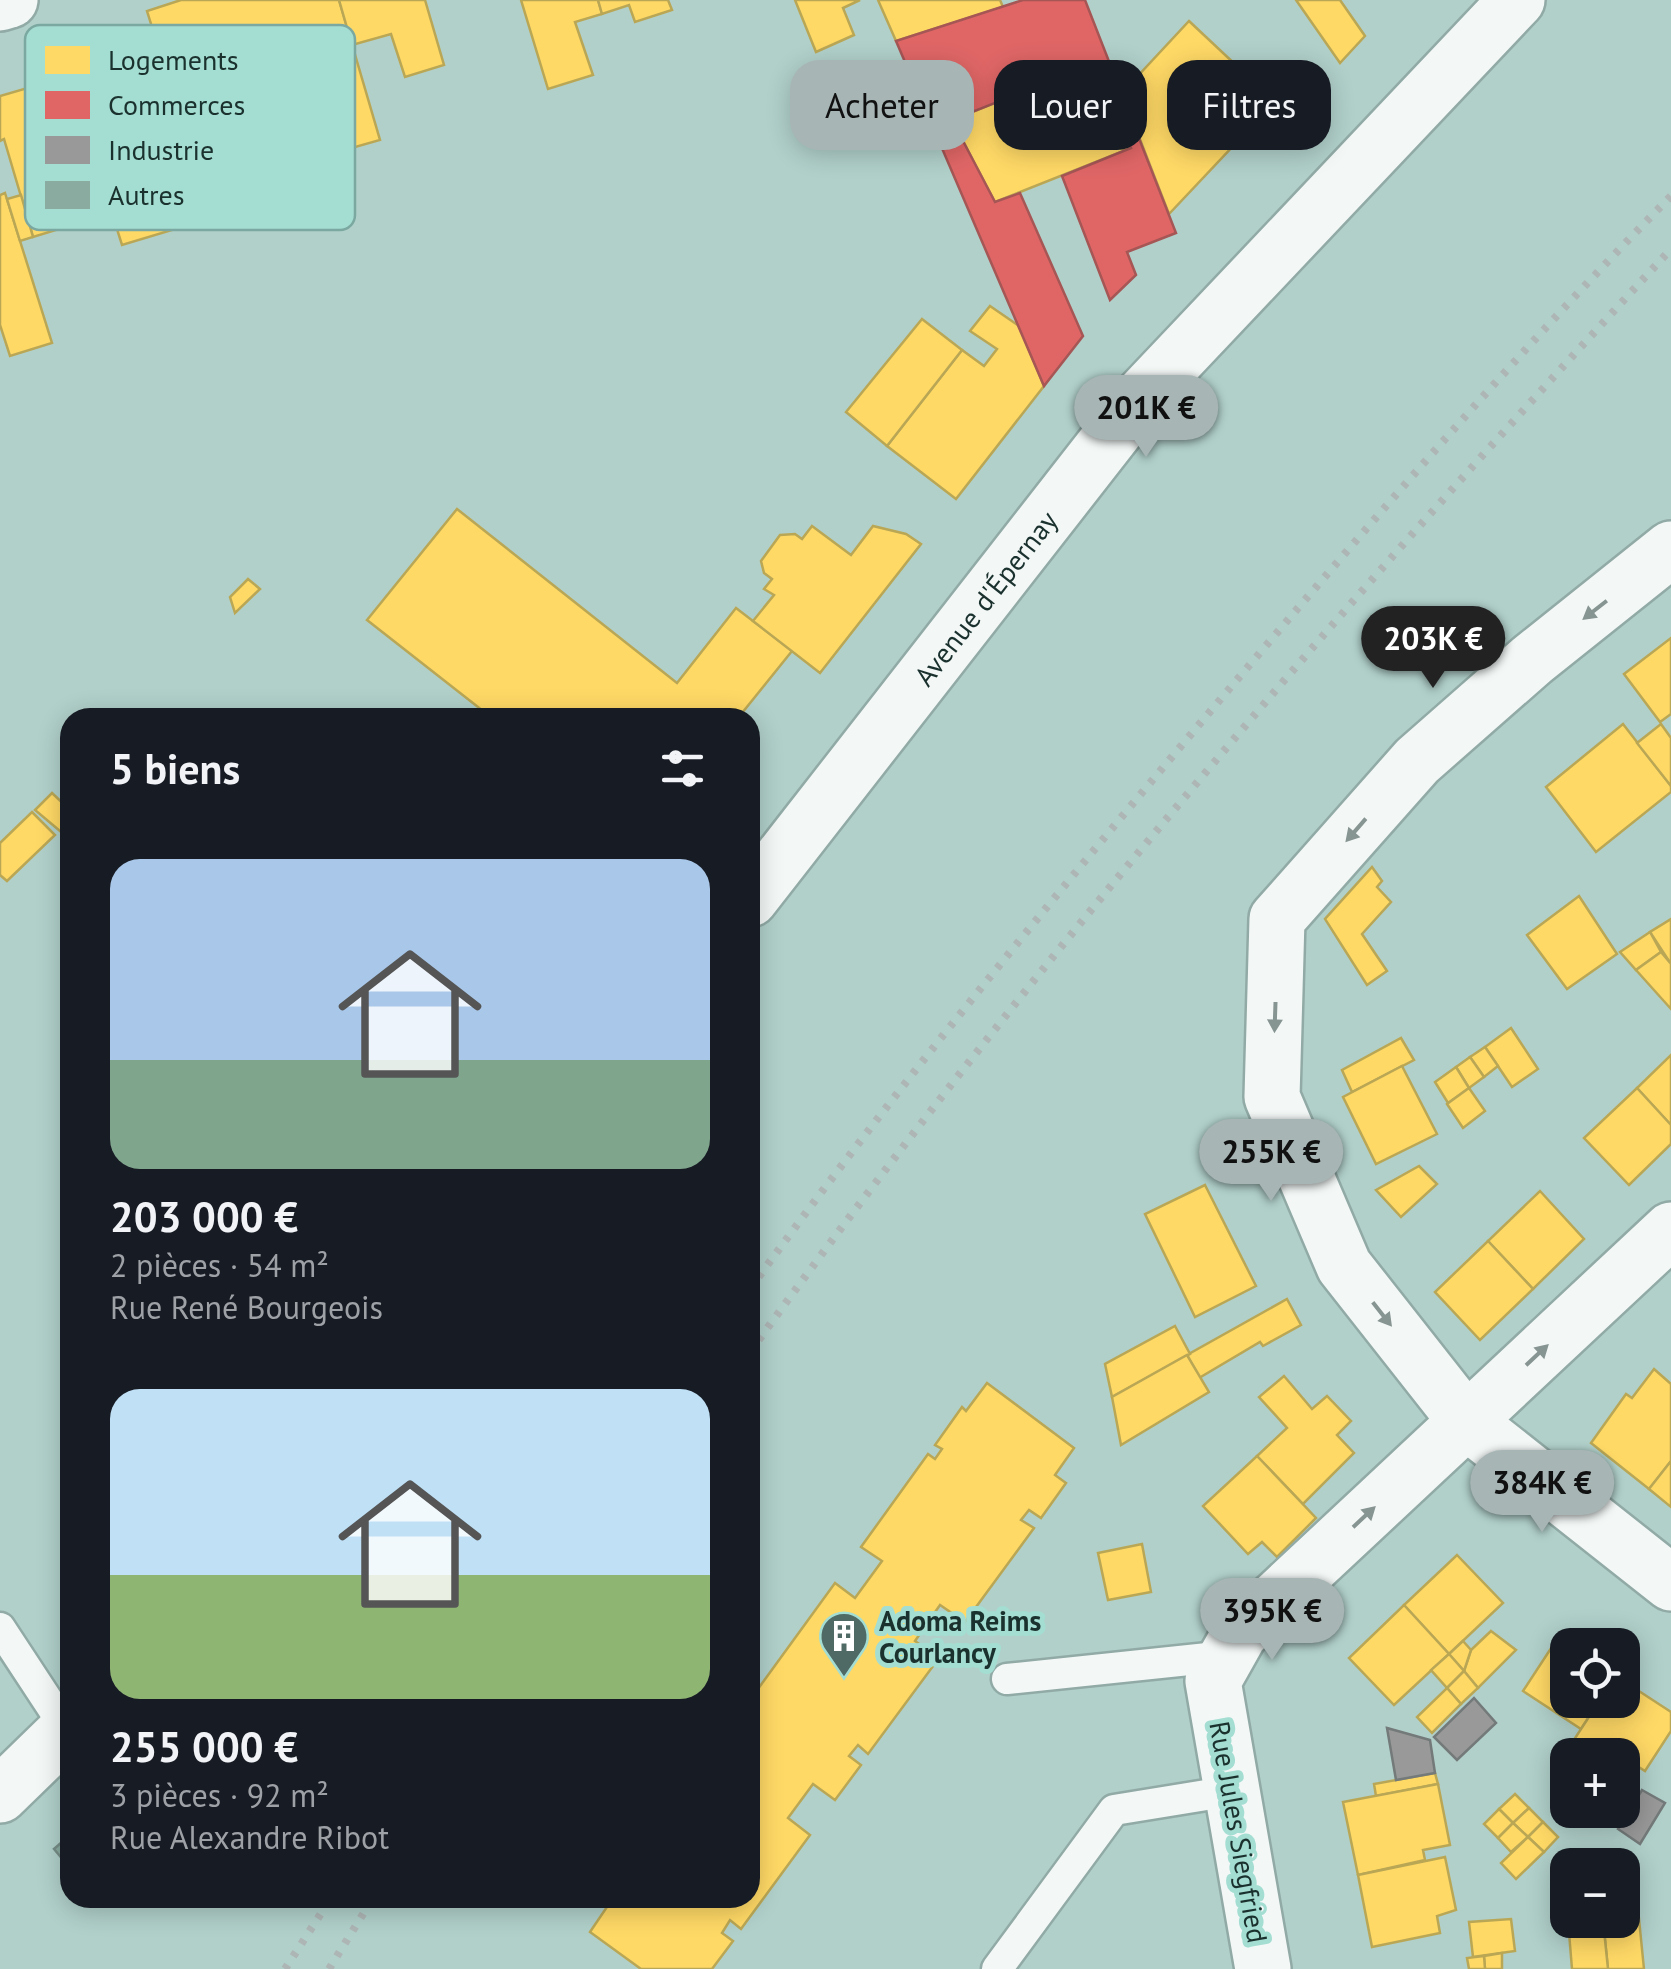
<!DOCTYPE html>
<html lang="fr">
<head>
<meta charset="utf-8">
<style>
  :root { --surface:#171b24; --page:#242831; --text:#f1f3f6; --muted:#9ea1a6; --accent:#a8b5b5 }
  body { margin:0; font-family:"PT Sans",sans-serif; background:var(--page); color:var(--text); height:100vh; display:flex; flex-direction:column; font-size:38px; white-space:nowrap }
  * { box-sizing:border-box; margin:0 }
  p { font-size:32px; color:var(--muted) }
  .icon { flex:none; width:55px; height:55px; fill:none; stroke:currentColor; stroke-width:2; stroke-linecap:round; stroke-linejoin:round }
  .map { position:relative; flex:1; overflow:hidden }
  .side { position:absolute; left:60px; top:708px; width:700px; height:1200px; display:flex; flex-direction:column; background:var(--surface); border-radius:30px; box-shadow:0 5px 25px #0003 }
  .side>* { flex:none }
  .banner { position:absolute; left:790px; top:60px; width:730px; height:90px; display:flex; gap:20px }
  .tools { position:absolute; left:1550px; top:1628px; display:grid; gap:20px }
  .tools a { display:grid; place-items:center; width:90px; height:90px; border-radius:20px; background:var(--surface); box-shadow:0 5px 25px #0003; font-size:50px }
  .price { position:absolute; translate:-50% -85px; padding:0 22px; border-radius:35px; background:var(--accent); color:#111; font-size:32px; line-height:65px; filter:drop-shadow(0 2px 5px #0008) }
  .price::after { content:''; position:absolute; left:50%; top:60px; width:30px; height:22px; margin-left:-15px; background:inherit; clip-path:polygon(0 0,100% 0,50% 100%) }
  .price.on { background:#222; color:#fff }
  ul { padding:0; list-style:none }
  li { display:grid; align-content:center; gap:20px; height:530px; padding:0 50px }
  li span { display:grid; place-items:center; height:310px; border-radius:30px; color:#555 }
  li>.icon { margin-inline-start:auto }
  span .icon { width:180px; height:180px; fill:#fffc; stroke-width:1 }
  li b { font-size:42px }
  h2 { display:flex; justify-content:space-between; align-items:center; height:120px; padding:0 50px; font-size:42px }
  .pill { padding:0 35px; border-radius:30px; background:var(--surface); box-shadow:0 5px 25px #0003; font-size:35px; line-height:90px }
  .pill.on { background:var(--accent); color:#111 }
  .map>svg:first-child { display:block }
</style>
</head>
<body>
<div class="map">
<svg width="1671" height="1969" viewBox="0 0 1671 1969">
  <rect width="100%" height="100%" fill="#b1d0ca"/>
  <!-- homes -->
  <g fill="#ffd966" stroke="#baa755" stroke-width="2.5">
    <path d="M181 0H339L380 140 306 161 288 96 253 106 259 127 230 135 224 115 183 126 147 11Z"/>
    <path d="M339 0H425L444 65 405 77 391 34 352 45Z"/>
    <path d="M521 0H598L602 14 575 22 593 75 548 89Z"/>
    <path d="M598 0H668L672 10 635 22 629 5 602 14Z"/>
    <path d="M795 0H860L843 8 854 35 816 52Z"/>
    <path d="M878 0H1000L1003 7 896 41Z"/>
    <path d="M1296 0H1340L1365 36 1340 63Z"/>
    <path d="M1189 21 1270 97 1228 140 1234 145 1169 214 1122 93Z"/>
    <path d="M48 82 76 177 98 170 112 213 33 237 4 139 0 141V96Z"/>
    <path d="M170 82 212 218 122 245 86 131 139 115 131 94Z"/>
    <path d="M1045 83 1061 122 1113 103 1131 148 995 202 952 120Z"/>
    <path d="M5 193 52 343 10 356 0 325V195Z"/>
    <path d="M21 195 33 237 20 241 7 199Z"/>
    <path d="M990 306 1019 326 1044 386 956 499 887 446 962 350 984 366 997 349 970 331Z"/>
    <path d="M922 319 962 350 887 446 846 412Z"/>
    <path d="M457 509 677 683 736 608 792 651 738 718H492L367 620Z"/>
    <path d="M812 526 851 555 873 526 906 534 921 544 820 673 753 621 774 595 764 589 772 579 764 573 761 561 780 535 795 534 802 539Z"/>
    <path d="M248 579 260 589 235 613 230 597Z"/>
    <path d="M1671 638V714L1660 722 1624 674Z"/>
    <path d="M1623 724 1671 786V792L1596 852 1546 787Z"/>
    <path d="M1661 724 1671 738V786L1637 743Z"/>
    <path d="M52 793 70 810V821L60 831 35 810Z"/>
    <path d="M32 812 55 835 7 881 0 875V843Z"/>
    <path d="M1372 867 1382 881 1377 887 1391 902 1362 934 1387 971 1367 985 1325 919Z"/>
    <path d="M1579 896 1617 954 1567 989 1527 935Z"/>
    <path d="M1671 919V964L1650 932Z"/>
    <path d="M1650 932 1661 952 1636 970 1620 952Z"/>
    <path d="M1661 952 1671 964V1009L1636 970Z"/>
    <path d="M1511 1028 1538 1069 1512 1087 1485 1047Z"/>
    <path d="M1401 1038 1414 1060 1352 1092 1342 1070Z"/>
    <path d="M1485 1047 1498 1066 1484 1077 1470 1057Z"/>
    <path d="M1671 1055V1125L1637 1088Z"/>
    <path d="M1470 1057 1484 1077 1469 1088 1456 1067Z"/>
    <path d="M1402 1066 1437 1134 1376 1164 1343 1097Z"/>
    <path d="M1456 1067 1469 1088 1448 1103 1435 1082Z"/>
    <path d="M1469 1088 1485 1111 1463 1128 1447 1104Z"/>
    <path d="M1637 1088 1671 1125V1144L1629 1185 1584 1138Z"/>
    <path d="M1419 1166 1437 1184 1401 1217 1376 1190Z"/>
    <path d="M1205 1185 1256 1286 1195 1317 1145 1214Z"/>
    <path d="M1540 1191 1584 1239 1533 1289 1488 1241Z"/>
    <path d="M1488 1241 1533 1289 1480 1340 1435 1292Z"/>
    <path d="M1287 1299 1301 1325 1263 1346 1260 1342 1199 1378 1187 1355Z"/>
    <path d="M1175 1326 1190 1354 1112 1397 1105 1364Z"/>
    <path d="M1187 1355 1209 1392 1121 1445 1112 1397Z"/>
    <path d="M1654 1369 1671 1384V1461L1649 1489 1591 1443 1626 1394 1632 1398Z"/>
    <path d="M1284 1376 1312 1409 1327 1396 1351 1421 1337 1435 1354 1453 1303 1504 1257 1456 1287 1428 1259 1397Z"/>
    <path d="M987 1383 1074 1448 1055 1475 1066 1483 1041 1518 1029 1510 1021 1520 1034 1528 965 1622 940 1605 915 1641 939 1658 868 1754 858 1745 849 1756 861 1765 835 1800 813 1784 788 1818 810 1835 741 1929 730 1920 722 1933 733 1941 712 1969H641L590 1932 609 1904 605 1900 607 1898H750V1746L754 1741 750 1738V1700L835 1583 855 1598 882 1561 861 1547 928 1454 935 1459 942 1449 935 1445 962 1407 966 1411Z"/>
    <path d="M1257 1456 1316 1518 1277 1557 1262 1542 1248 1554 1203 1506Z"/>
    <path d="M1671 1461V1507L1649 1489Z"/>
    <path d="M1142 1544 1151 1592 1108 1600 1098 1553Z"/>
    <path d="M1457 1555 1503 1603 1449 1654 1404 1605Z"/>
    <path d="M1404 1605 1449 1654 1394 1705 1349 1658Z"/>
    <path d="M1491 1631 1516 1650 1478 1688 1464 1671 1471 1650Z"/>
    <path d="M1559 1636 1572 1645H1568V1700H1600L1581 1729 1523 1691Z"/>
    <path d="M1463 1641 1471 1650 1464 1671 1449 1654Z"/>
    <path d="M1449 1654 1464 1671 1447 1688 1431 1670Z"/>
    <path d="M1464 1671 1478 1688 1461 1704 1447 1688Z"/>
    <path d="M1622 1680 1671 1712V1731L1645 1771 1637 1766 1631 1775 1622 1769V1755L1568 1757 1564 1755 1600 1700H1622Z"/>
    <path d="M1447 1688 1461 1704 1432 1733 1417 1717Z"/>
    <path d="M1435 1773 1438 1784 1376 1796 1374 1784Z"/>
    <path d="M1438 1784 1450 1845 1423 1850 1425 1860 1358 1875 1343 1802Z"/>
    <path d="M1515 1794 1529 1808 1513 1823 1499 1809Z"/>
    <path d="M1529 1808 1543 1822 1528 1837 1513 1823Z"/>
    <path d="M1499 1809 1513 1823 1498 1838 1484 1824Z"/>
    <path d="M1543 1822 1558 1837 1544 1852 1528 1837Z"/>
    <path d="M1513 1823 1528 1837 1511 1852 1498 1838Z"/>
    <path d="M1528 1837 1544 1852 1516 1879 1501 1863Z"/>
    <path d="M1445 1857 1456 1910 1437 1916 1440 1933 1372 1947 1358 1875Z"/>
    <path d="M1638 1909 1644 1969H1608L1603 1920H1622V1911Z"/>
    <path d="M1511 1919 1515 1951 1473 1957 1469 1922Z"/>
    <path d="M1568 1920H1603L1608 1969H1572Z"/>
    <path d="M1502 1953V1969H1485L1484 1956Z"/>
    <path d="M1484 1956 1485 1969H1469L1467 1958Z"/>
  </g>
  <!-- shops -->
  <path fill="#e06666" stroke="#a55655" stroke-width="2.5" d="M1023 0H1085L1176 233 1127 252 1136 275 1110 300 1062 176 1131 148 1113 103 1061 122 1045 83 952 120 995 202 1020 193 1083 336 1044 386 896 41Z"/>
  <!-- industry -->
  <g fill="#999" stroke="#737a79" stroke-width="2.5">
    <path d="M1474 1698 1496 1723 1457 1760 1434 1737Z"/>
    <path d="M1387 1728 1430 1740 1435 1773 1396 1780Z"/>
    <path d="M1642 1790 1665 1803 1640 1844 1618 1829Z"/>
  </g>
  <!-- building -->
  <path fill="#89aba0" stroke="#778d87" stroke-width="2.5" d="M70 1835V1856L64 1861 54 1849Z"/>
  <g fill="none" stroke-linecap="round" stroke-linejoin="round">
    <!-- lane casing -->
    <g stroke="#91aaa5" stroke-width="35">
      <g id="lane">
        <path d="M0 1628 67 1730"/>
        <path d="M1007 1679 1227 1656"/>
        <path d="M997 1969 1114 1810 1231 1791"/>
      </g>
    </g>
    <!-- street casing -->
    <g stroke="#91aaa5" stroke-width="60">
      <g id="street">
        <path d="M0 3 10 0"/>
        <path d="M1671 549 1532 660 1417 761 1277 919 1272 1097 1344 1266 1466 1421 1671 1583"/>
        <path d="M1263 1969 1213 1681 1240 1633 1671 1230"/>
      </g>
    </g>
    <!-- secondary casing -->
    <g stroke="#91aaa5" stroke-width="60">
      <g id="secondary">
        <path id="s1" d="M750 899 1144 394 1517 0"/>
        <path d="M0 1795 70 1727"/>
      </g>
    </g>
    <!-- lane -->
    <use href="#lane" stroke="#f3f8f7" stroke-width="30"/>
    <!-- street -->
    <use href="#street" stroke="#f3f8f7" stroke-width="55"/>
    <!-- secondary -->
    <use href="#secondary" stroke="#f3f8f7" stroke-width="55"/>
    <!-- rail -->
    <g stroke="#aeb6b5" stroke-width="8" stroke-dasharray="5 10" stroke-linecap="butt">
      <path d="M750 1289C890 1095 1043 910 1197 727 1350 546 1505 365 1671 196"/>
      <path d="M750 1352C1031 963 1345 601 1671 249"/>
      <path d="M285 1969 331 1898"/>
      <path d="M329 1969 373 1898"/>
    </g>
  </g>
  <!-- one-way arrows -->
  <defs><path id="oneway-solid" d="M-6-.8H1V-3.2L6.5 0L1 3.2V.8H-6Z" transform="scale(2.5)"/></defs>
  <g fill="#869492">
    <use href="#oneway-solid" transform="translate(1595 610) rotate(142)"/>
    <use href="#oneway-solid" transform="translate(1356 830) rotate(131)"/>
    <use href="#oneway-solid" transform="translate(1275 1017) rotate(92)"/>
    <use href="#oneway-solid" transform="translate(1382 1314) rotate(52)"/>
    <use href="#oneway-solid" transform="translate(1537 1355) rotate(-43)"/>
    <use href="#oneway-solid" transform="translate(1364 1517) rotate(-43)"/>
  </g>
  <!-- icons -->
  <defs>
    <g id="building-pin" transform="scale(2.5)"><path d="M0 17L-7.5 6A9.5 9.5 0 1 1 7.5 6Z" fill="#4f6965" stroke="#a4ddd2"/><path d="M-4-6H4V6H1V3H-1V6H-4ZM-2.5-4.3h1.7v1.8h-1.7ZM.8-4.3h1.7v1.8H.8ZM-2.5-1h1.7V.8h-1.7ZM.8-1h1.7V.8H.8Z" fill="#fff"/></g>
  </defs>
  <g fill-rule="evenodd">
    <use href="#building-pin" x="844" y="1636"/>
  </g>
  <g text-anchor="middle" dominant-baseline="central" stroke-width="10" stroke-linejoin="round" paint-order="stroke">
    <!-- street labels -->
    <g font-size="28" fill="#1a312e" stroke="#a4ddd2">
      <text stroke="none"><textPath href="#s1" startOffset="382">Avenue d'Épernay</textPath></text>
      <text transform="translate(1239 1832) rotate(80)">Rue Jules Siegfried</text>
    </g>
    <!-- poi labels -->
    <g font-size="28" font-weight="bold" fill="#1a312e" stroke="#a4ddd2" text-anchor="start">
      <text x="879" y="1620">Adoma Reims<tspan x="879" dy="32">Courlancy</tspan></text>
    </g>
  </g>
  <!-- legend -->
  <rect x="25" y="25" width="330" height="205" rx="15" fill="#a4ddd2" stroke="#7ba9a1" stroke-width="2.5"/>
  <rect x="45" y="46" width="45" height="28" fill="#ffd966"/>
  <rect x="45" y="91" width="45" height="28" fill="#e06666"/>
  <rect x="45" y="136" width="45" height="28" fill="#999"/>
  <rect x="45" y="181" width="45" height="28" fill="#89aba0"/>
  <g font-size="28" fill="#1a312e">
    <text x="108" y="70">Logements</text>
    <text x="108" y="115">Commerces</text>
    <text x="108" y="160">Industrie</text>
    <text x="108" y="205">Autres</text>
  </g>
</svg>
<div class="tools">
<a><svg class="icon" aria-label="locate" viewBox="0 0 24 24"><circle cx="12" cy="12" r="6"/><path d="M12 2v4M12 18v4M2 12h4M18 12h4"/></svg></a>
<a>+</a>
<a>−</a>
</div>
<b class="price" style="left:1146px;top:460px">201K €</b>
<b class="price on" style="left:1433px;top:691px">203K €</b>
<b class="price" style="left:1271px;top:1204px">255K €</b>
<b class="price" style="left:1542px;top:1535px">384K €</b>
<b class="price" style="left:1272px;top:1663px">395K €</b>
<div class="banner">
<a class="pill on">Acheter</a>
<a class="pill">Louer</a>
<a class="pill">Filtres</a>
</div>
<section class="side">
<h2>5 biens<svg class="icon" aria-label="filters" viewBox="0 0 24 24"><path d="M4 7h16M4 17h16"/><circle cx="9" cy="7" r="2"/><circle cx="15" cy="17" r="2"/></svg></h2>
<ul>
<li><span style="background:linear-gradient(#a9c7e8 65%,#7fa58c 0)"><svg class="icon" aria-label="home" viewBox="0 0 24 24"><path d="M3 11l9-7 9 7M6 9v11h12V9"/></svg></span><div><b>203 000 €</b><p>2 pièces · 54 m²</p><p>Rue René Bourgeois</p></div></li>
<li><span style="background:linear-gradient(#bfe0f5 60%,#8fb573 0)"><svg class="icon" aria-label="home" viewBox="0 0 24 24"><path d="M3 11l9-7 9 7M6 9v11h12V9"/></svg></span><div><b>255 000 €</b><p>3 pièces · 92 m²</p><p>Rue Alexandre Ribot</p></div></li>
</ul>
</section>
</div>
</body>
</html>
